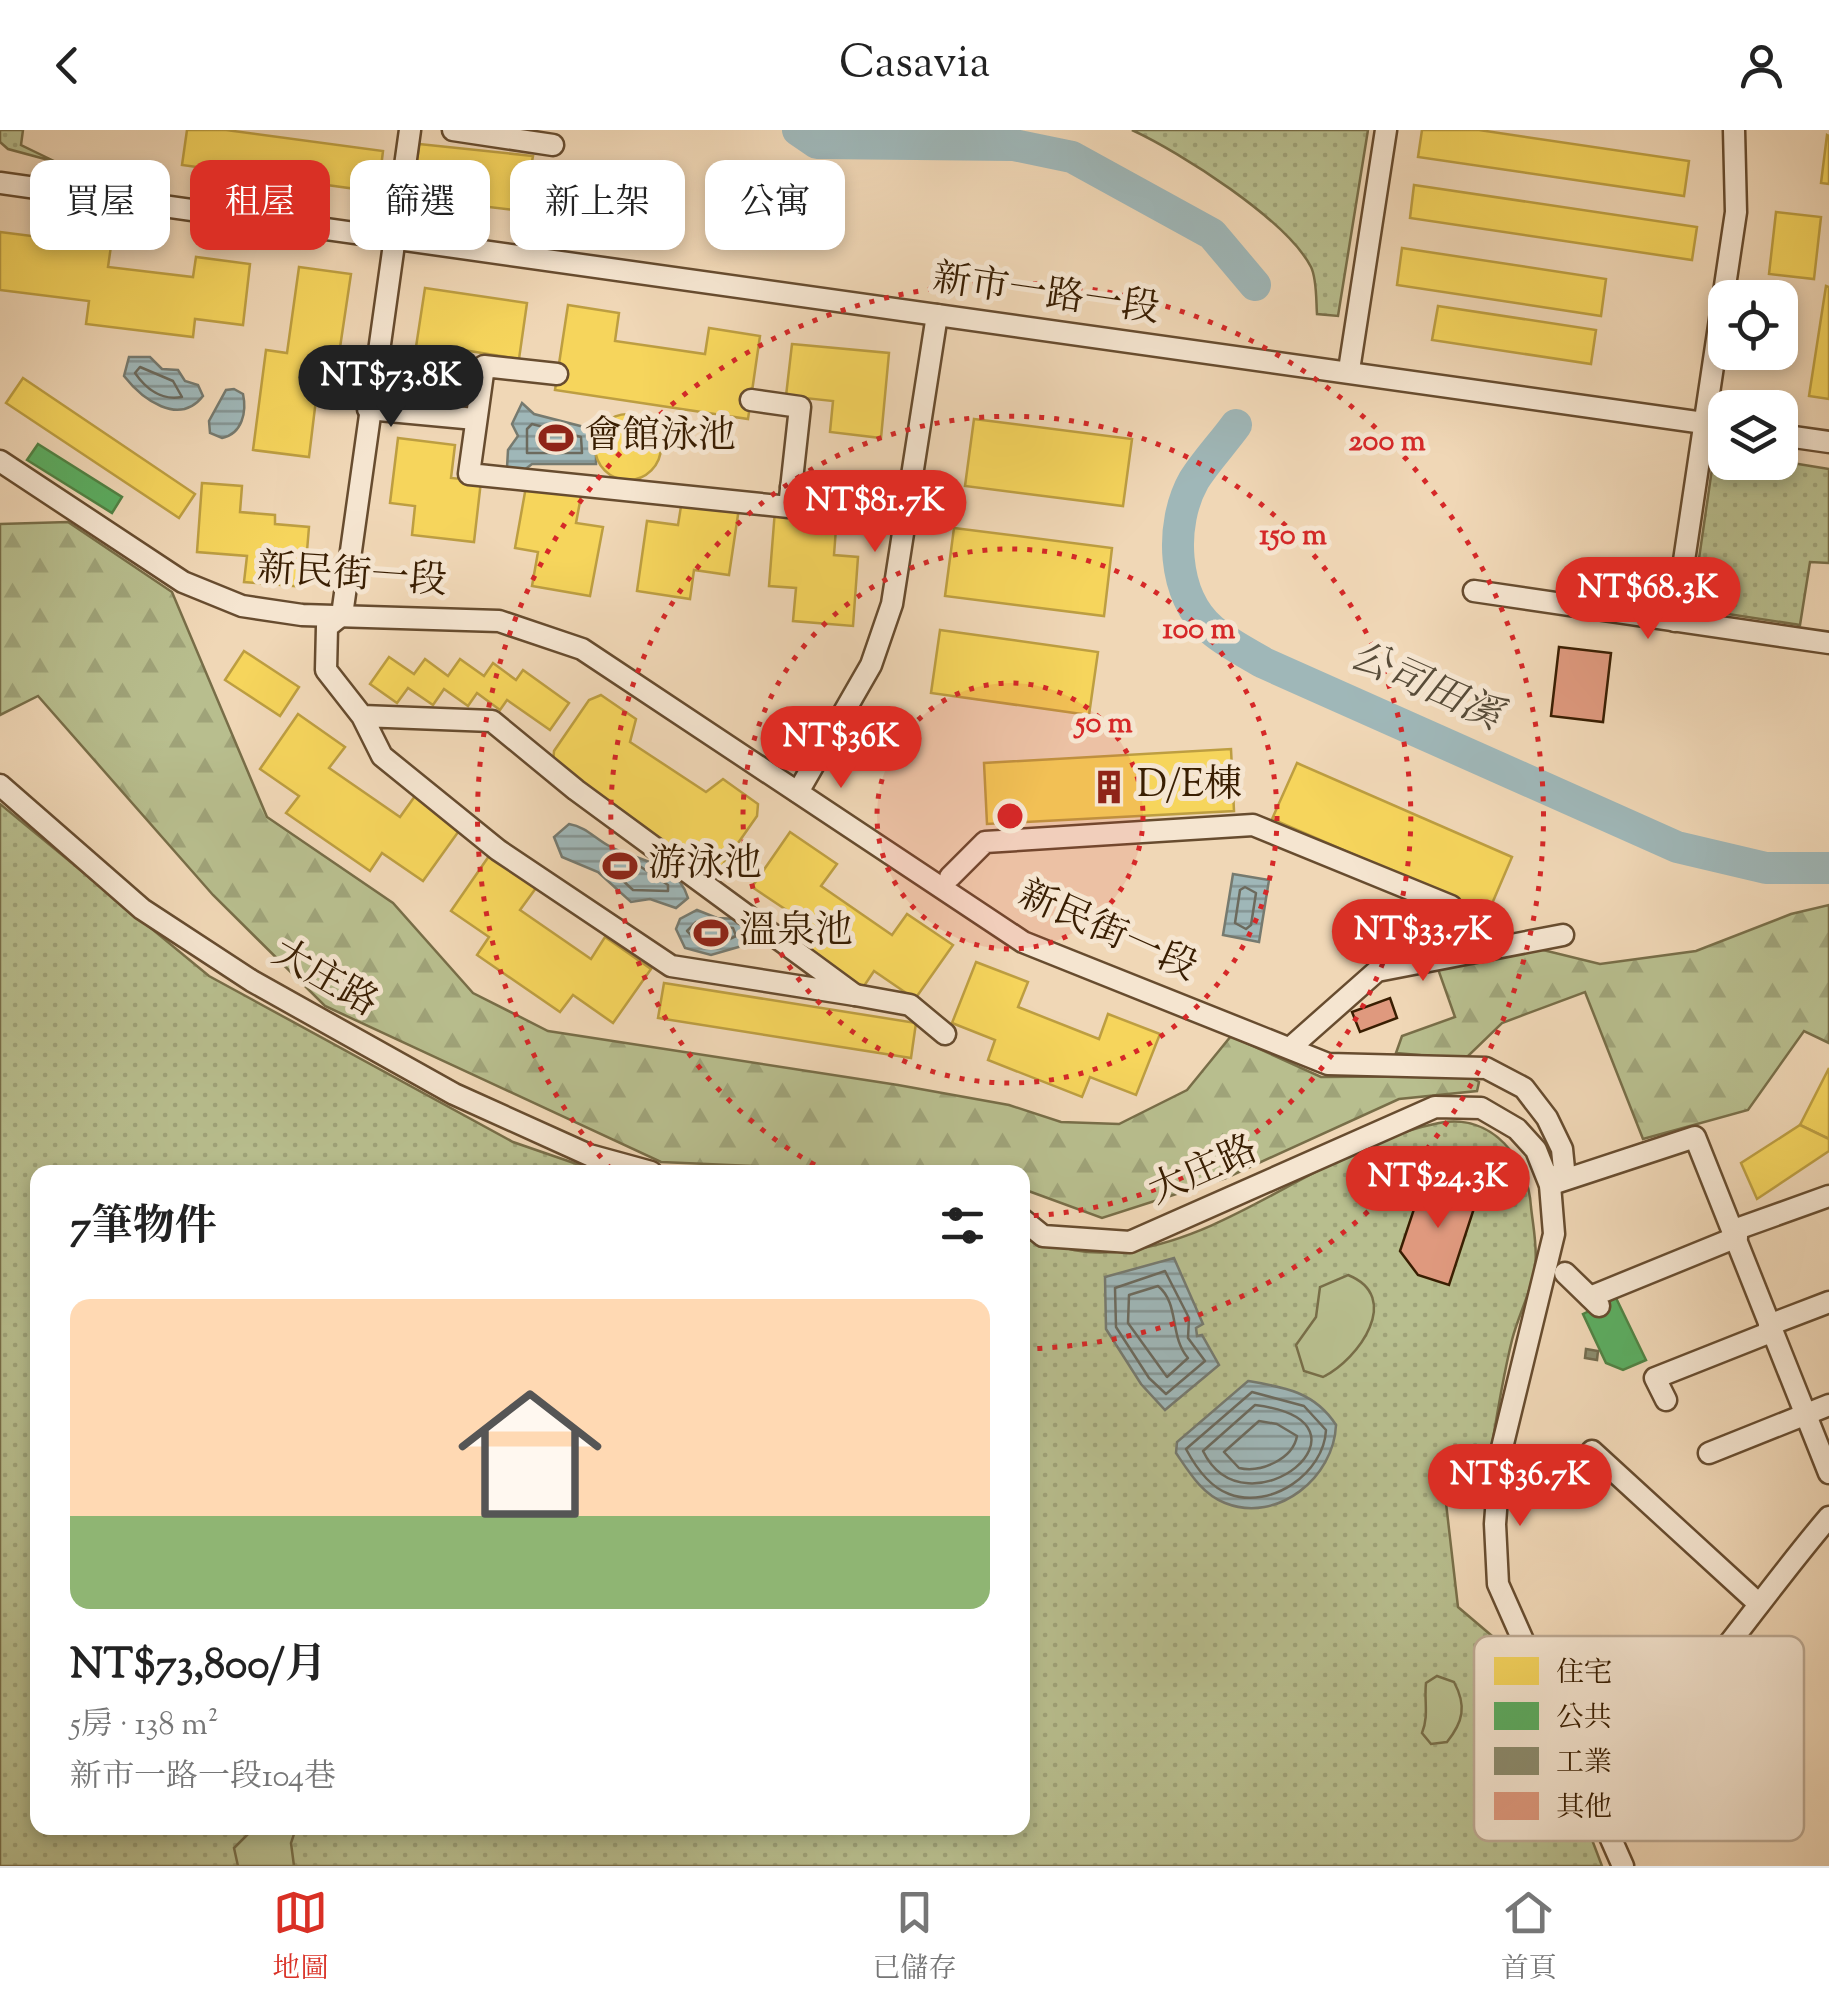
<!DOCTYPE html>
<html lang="zh-TW">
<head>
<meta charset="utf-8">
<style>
  :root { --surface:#fff; --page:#f6f6f6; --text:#222; --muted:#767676; --line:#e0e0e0; --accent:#d93025 }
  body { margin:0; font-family:"Sorts Mill Goudy","Noto Serif TC",serif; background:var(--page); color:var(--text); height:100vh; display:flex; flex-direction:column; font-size:38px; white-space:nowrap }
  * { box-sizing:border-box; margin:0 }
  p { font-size:32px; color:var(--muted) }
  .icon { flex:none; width:55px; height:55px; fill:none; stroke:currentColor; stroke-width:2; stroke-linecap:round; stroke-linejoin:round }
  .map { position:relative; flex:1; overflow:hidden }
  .side { position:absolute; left:30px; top:1035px; width:1000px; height:670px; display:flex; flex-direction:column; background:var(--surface); border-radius:20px; box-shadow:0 5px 15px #0003 }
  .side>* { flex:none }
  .banner { position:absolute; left:30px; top:30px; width:1000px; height:90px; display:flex; gap:20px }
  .tools { position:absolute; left:1708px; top:150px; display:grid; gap:20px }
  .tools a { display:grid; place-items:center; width:90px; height:90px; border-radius:20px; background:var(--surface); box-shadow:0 5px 15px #0003; font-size:50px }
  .price { position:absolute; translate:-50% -85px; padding:0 22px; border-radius:35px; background:var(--accent); color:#fff; font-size:32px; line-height:65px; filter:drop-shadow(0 2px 5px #0008) }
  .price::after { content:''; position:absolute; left:50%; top:60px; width:30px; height:22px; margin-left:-15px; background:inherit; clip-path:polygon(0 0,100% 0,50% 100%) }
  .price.current { background:#222; color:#fff }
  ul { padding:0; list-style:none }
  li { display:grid; align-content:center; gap:20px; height:530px; padding:0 40px }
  li span { display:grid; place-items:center; height:310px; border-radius:20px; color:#555 }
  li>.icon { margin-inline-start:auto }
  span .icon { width:180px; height:180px; fill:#fffc; stroke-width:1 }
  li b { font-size:42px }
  h2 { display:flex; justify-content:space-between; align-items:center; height:120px; padding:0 40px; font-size:42px }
  .tag { padding:0 35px; border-radius:20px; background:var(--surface); box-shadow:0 5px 15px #0003; font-size:35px; line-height:90px }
  .tag.current { background:var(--accent); color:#fff }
  header { display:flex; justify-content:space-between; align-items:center; height:130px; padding:0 40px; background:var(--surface); font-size:45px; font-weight:600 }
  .menu { display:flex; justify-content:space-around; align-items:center; height:140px; border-top:2px solid var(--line); background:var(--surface); font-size:28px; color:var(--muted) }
  .menu a { display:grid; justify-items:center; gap:5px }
  .menu .current { color:var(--accent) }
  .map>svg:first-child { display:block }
</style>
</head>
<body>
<header><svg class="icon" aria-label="back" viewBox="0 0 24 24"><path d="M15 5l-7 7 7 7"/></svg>Casavia<svg class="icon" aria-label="person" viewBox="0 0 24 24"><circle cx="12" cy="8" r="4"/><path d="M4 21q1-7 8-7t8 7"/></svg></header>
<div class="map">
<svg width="1829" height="1736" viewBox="0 0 1829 1736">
  <defs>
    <pattern id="grass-dots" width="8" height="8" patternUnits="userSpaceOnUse" patternTransform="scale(2.5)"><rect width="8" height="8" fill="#b8be8e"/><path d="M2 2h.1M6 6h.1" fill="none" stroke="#9fa379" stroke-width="1.8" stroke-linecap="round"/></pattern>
    <pattern id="forest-firs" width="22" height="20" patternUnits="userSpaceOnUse" patternTransform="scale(2.5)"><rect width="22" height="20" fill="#b8be8e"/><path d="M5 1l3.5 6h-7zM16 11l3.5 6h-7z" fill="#9fa379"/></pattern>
    <pattern id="water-rules" width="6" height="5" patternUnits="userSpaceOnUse" patternTransform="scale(2.5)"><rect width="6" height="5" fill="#9fb7b8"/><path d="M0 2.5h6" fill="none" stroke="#839493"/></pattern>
  </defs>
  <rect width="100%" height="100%" fill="#f0d7b6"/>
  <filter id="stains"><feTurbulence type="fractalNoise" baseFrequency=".002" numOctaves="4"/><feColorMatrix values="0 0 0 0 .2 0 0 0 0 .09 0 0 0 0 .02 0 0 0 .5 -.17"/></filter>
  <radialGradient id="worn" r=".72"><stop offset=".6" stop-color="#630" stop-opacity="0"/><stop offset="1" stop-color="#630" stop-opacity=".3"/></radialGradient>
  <!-- grass -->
  <g fill="url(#grass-dots)" stroke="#786e48" stroke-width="2.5">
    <path d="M0 0H23L21 15 56 32 8 19 0 12Z"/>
    <path d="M1132 0H1368L1338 186 1317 184C1316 171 1317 149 1311 137 1287 90 1180 22 1132 0Z"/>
    <path d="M1725 322V332L1780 331 1829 339V433L1810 432 1800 495 1702 480 1693 470 1713 332Z"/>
    <path d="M0 674 209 846 513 1012 600 1042H38V1698H1022L1023 1101C1061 1120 1087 1127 1131 1120 1239 1104 1332 1013 1439 993 1493 983 1528 1029 1531 1077 1533 1096 1538 1119 1535 1138 1531 1162 1518 1186 1512 1210 1500 1259 1493 1309 1485 1359L1446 1373 1458 1477 1511 1522 1561 1628 1602 1736H0Z"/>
  </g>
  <!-- forest -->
  <g fill="url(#forest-firs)" stroke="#786e48" stroke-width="2.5">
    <path d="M68 392 172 462 267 687 393 773 473 863 548 901 898 955 1009 975 1061 992 1119 994 1187 960 1231 906 1321 947 1469 946 1479 952 1477 961 1399 969 1226 1048 1102 1088 1023 1059 1022 1042H890L661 1032 325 876 213 765 38 566 0 585V394Z"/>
    <path d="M1829 775V913L1804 901 1748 980 1643 1009 1585 862 1502 893 1465 929 1396 923 1402 906 1455 887 1438 839 1535 818 1600 834 1696 821 1791 784Z"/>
  </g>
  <!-- park -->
  <g fill="#b8be8e" stroke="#786e48" stroke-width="2.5">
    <path d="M1348 1145C1403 1167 1359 1229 1323 1247L1304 1241 1296 1215 1316 1187 1320 1157Z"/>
    <path d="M1437 1546 1454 1552C1467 1576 1463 1592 1447 1612L1431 1614 1422 1603C1429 1586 1424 1571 1426 1553Z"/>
    <path d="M254 1698H296L291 1713 294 1736H238L234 1718Z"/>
  </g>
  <!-- water -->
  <g fill="url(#water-rules)" stroke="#767a6f" stroke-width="2.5">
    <path d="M129 227H150L162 239 178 240 185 251 198 255 203 266C179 297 142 269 124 246Z"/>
    <path d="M234 259 243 264C247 282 242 304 222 308L210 303 209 291 226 260Z"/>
    <path d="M522 273 534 284 596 300V334H532L519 344 507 338 508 320 518 306 512 294Z"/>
    <path d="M569 694C587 697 595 709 611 717 638 731 678 733 688 768L676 778 650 769 631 772 598 742 562 727 554 707Z"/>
    <path d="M1233 744 1269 750 1259 812 1223 805Z"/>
    <path d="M697 780 717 788 738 789 745 796 742 816 711 825 685 818 676 799 680 789Z"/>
    <path d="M1174 1128 1203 1194 1196 1198 1197 1206 1202 1205 1219 1235 1165 1280 1141 1254 1106 1199 1105 1147Z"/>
    <path d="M1248 1251C1284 1257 1315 1262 1336 1295 1334 1347 1278 1394 1225 1373 1202 1364 1189 1342 1176 1323L1177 1312Z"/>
  </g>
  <!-- homes -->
  <g fill="#f6d55c" stroke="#bd9e41" stroke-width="2.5">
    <path d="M187 0H226L383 21 378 62 182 35Z"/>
    <path d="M1422 0H1479L1689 31 1684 66 1418 27Z"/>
    <path d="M1827 5 1829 6V54L1821 53Z"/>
    <path d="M419 14 533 26 523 81 413 68Z"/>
    <path d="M1414 55 1697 97 1692 130 1410 88Z"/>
    <path d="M1776 82 1821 87 1814 149 1769 144Z"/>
    <path d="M0 102 111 116 108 137 193 147 196 127 250 134 243 195 195 189 193 207 86 194 89 171 0 160Z"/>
    <path d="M1402 118 1606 149 1601 186 1397 155Z"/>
    <path d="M299 137 351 144 338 231 321 228 309 327 253 320 266 220 287 223Z"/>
    <path d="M1826 156 1829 157V269L1809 266Z"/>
    <path d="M425 158 527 173 519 229 463 220 458 250 412 243Z"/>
    <path d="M568 175 619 183 615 211 705 224 709 198 760 206 748 289 555 260Z"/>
    <path d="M1438 176 1596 200 1591 234 1432 210Z"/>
    <path d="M792 214 889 223 881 308 830 302 833 271 786 266Z"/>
    <path d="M23 248 195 364 179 388 6 273Z"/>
    <circle cx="628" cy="317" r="33"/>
    <path d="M974 289 1132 309 1123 376 965 356Z"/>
    <path d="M398 308 455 315 451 348 481 351 474 412 412 405 415 376 390 373Z"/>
    <path d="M527 351 582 361 576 393 603 397 590 466 532 456 538 422 515 418Z"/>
    <path d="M202 353 242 356 240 382 275 385V394L309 397 304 457 244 452 247 426 197 422Z"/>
    <path d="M682 370 739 378 729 445 694 440 690 469 637 461 647 391 678 395Z"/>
    <path d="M775 380 837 385 834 425 858 427 853 496 793 491 796 458 769 456Z"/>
    <path d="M954 398 1112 418 1104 486 945 466Z"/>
    <path d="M940 500 1098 522 1089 585 931 563Z"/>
    <path d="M244 521 299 557 280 586 225 550Z"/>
    <path d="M389 527 414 544 425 529 448 546 460 529 484 546 493 533 516 550 523 540 569 573 550 600 507 570 500 580 477 563 468 576 444 559 433 575 408 558 397 573 370 554Z"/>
    <path d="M601 565 636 589 630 612 706 662 723 649 758 674 757 686 722 736 710 743 553 634 554 621 589 570Z"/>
    <path d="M298 584 345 617 329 638 400 687 415 666 461 698 423 751 382 723 370 741 286 683 299 666 260 639Z"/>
    <path d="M1231 619 1234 681 987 694 984 633Z"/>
    <path d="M1297 633 1512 727 1488 783 1272 689Z"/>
    <path d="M790 702 837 734 821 756 892 805 907 784 953 815 915 869 874 841 862 859 779 801 791 783 752 757Z"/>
    <path d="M489 726 536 758 520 780 591 829 605 807 651 839 613 893 573 865 560 882 477 825 489 807 451 781Z"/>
    <path d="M976 832 1028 852 1018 877 1099 909 1108 884 1160 904 1136 965 1090 947 1082 967 988 930 995 910 952 893Z"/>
    <path d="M664 853 916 893 911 928 658 888Z"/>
    <path d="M1829 938V1009L1800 995Z"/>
    <path d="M1800 995 1829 1009V1021L1757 1069 1741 1033Z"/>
  </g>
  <!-- public -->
  <g fill="#5aae61" stroke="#508344" stroke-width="2.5">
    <path d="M38 314 122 367 112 383 27 330Z"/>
    <path d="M1616 1168 1646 1230 1623 1240 1606 1233 1583 1184Z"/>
  </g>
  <!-- industry -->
  <path fill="#8c8c6e" stroke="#736b4e" stroke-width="2.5" d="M1586 1219 1598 1221 1597 1230 1585 1228Z"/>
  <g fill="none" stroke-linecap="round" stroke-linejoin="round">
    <!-- shore -->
    <g stroke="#6c6a5d" stroke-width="2.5">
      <path d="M140 237 173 251 182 267C162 271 146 259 135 243Z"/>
      <path d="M532 294 581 307 582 323H527V299Z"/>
      <path d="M613 729 638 735 668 755V761L633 760 607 736Z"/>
      <path d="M1245 757 1256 763 1251 795 1246 799 1235 793 1240 760Z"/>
      <path d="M696 792 733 798 736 806 719 814 697 812 687 801Z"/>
      <path d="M1165 1141 1189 1188 1188 1208 1205 1231 1166 1264 1149 1248 1116 1197 1115 1158Z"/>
      <path d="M1158 1156C1180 1174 1169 1206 1188 1228L1167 1247 1128 1193 1129 1165Z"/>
      <path d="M1252 1262 1304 1276 1326 1300C1324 1343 1271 1380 1229 1364 1210 1357 1195 1336 1186 1319Z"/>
      <path d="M1255 1275C1390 1292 1246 1409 1203 1321Z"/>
      <path d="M1259 1291 1277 1294 1297 1306C1293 1329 1261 1343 1239 1338L1224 1322Z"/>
    </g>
    <!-- river -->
    <g stroke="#9fb7b8" stroke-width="32">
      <path d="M798 0 817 13 1014 15 1072 27 1212 104 1255 155"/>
      <path d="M1236 295C1223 313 1206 331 1194 350 1169 394 1172 466 1212 500 1227 513 1247 523 1264 533L1677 717 1766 738H1829"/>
    </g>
  </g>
  <!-- building -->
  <g fill="#df997e" stroke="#391e02" stroke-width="2.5">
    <path d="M1559 517 1611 523 1603 592 1551 586Z"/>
    <path d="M1390 868 1397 888 1360 902 1352 882Z"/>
    <path d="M1424 1049 1478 1066 1449 1155 1418 1145 1400 1121Z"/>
  </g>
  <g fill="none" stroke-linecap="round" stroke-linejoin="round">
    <!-- street casing -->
    <g stroke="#674c2f" stroke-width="25">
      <g id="street">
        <path d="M453 0 553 15"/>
        <path d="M0 53 1725 296"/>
        <path d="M1349 240 1386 0"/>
        <path d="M557 244 484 236 469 344 789 377 800 277 751 270"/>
        <path d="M368 279 475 289"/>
        <path d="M1780 305 1829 312"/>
        <path d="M0 331 183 452 242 476 302 485 499 491 582 519 1023 812 1328 934 1486 938 1524 958 1547 988 1562 1019 1564 1039 1550 1055"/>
        <path d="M791 357 909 372"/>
        <path d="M1474 461 1829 513"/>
        <path d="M1675 491 1736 82 1734 0"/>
        <path d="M362 586 382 626 498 720 671 836 855 865 576 660 492 591 362 586 326 540 327 497 342 485 410 0"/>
        <path d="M0 655 142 779 252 851 454 964 589 1025 651 1042"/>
        <path d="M798 662 871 535 892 474 937 185"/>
        <path d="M950 747 985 712 1253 695 1451 776 1461 801"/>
        <path d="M855 865 910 875 945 904"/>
        <path d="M1290 918 1377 841 1563 805"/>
        <path d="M1552 1054 1695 1007 1829 1343"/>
        <path d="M1022 1089 1043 1106 1130 1112 1435 977 1481 978 1517 999 1536 1020 1550 1055 1554 1104 1500 1326 1495 1394 1498 1454 1623 1736"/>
        <path d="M1734 1100 1829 1066"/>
        <path d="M1565 1143 1599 1176"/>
        <path d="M1590 1167 1737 1107"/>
        <path d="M1769 1195 1829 1172"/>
        <path d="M1666 1270 1655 1248 1771 1202"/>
        <path d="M1592 1321 1759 1474"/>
        <path d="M1709 1323 1829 1275"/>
        <path d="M1592 1662C1685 1586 1751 1478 1829 1387"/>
      </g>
    </g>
    <!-- street -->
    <use href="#street" stroke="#f5e5d0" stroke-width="20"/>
  </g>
  <!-- distance rings -->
  <circle cx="1010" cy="686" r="133" fill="#d62828" fill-opacity=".12"/>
  <g fill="none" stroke="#d62828" stroke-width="5" stroke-dasharray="5 10">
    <circle cx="1010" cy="686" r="133"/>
    <circle cx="1010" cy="686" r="267"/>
    <path d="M828 1042A400 400 0 1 1 1024 1086"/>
    <path d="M611 1039A533 533 0 1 1 1024 1219"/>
  </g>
  <!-- icons -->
  <defs>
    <g id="stadium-bare" transform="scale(2.7)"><path d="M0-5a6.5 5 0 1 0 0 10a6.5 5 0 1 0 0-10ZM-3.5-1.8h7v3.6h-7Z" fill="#8f2418" stroke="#f5e5d0" stroke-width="2.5" paint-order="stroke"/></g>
    <g id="building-bare" transform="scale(2.7)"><path d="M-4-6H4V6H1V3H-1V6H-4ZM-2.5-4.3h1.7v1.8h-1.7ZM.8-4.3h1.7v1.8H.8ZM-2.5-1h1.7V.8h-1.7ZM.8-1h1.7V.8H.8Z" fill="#8f2418" stroke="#f5e5d0" stroke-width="2.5" paint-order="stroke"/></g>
  </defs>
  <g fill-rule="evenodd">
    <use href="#stadium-bare" x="556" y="308"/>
    <use href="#building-bare" x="1109" y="657"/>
    <use href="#stadium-bare" x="620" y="736"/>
    <use href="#stadium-bare" x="711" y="803"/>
  </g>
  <g text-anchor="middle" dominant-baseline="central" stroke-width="10" stroke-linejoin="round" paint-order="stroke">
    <!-- street labels -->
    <g font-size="38" fill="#391e02" stroke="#f5e5d0">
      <text transform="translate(1046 166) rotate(8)">新市一路一段</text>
      <text transform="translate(352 447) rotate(4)">新民街一段</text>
      <text transform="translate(1107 803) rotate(24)">新民街一段</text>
      <text transform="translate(324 850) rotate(30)">大庄路</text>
      <text transform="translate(1204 1042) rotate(-24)">大庄路</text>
    </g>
    <!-- poi labels -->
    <g font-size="38" fill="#391e02" stroke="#f5e5d0" text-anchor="start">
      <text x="584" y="308">會館泳池</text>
      <text x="1137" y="657">D/E棟</text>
      <text x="648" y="736">游泳池</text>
      <text x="739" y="803">溫泉池</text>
    </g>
    <!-- water labels -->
    <g font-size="40" font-style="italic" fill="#584c39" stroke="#f5e5d0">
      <text transform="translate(1425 558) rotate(24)">公司田溪</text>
    </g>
  </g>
  <!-- legend -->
  <rect x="1474" y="1506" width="330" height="205" rx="15" fill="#f5e5d0" stroke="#bda992" stroke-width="2.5"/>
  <rect x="1494" y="1527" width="45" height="28" fill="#f6d55c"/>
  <rect x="1494" y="1572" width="45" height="28" fill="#5aae61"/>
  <rect x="1494" y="1617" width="45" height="28" fill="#8c8c6e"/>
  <rect x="1494" y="1662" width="45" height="28" fill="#df997e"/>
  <g font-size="28" fill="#391e02">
    <text x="1556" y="1551">住宅</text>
    <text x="1556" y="1596">公共</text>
    <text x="1556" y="1641">工業</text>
    <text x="1556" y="1686">其他</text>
  </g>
  <circle cx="1010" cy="686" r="15" fill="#d62828" stroke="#f5e5d0" stroke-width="5"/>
  <g font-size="30" text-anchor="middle" font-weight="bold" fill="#d62828" stroke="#f5e5d0" stroke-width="10" stroke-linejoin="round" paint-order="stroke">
    <text x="1387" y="320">200 m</text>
    <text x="1293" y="414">150 m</text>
    <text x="1199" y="508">100 m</text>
    <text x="1104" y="602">50 m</text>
  </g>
  <rect width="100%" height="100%" filter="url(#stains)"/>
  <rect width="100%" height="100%" fill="url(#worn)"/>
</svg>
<div class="tools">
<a><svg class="icon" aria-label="locate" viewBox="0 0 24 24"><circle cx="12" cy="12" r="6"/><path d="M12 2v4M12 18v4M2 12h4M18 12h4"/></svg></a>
<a><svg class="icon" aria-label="layers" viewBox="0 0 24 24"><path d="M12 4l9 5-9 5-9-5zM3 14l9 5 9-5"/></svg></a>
</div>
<b class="price current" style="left:391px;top:300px">NT$73.8K</b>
<b class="price" style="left:875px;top:425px">NT$81.7K</b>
<b class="price" style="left:1648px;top:512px">NT$68.3K</b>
<b class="price" style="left:841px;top:661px">NT$36K</b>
<b class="price" style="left:1423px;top:854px">NT$33.7K</b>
<b class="price" style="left:1438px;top:1101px">NT$24.3K</b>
<b class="price" style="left:1520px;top:1399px">NT$36.7K</b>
<div class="banner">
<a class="tag">買屋</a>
<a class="tag current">租屋</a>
<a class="tag">篩選</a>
<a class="tag">新上架</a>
<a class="tag">公寓</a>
</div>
<section class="side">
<h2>7筆物件<svg class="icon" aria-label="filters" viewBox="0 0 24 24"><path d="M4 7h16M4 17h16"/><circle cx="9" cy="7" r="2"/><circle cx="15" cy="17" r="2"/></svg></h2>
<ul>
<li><span style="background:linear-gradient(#ffd9b3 70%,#8fb573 0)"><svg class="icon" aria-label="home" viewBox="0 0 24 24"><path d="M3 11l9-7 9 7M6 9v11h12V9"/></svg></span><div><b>NT$73,800/月</b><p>5房 · 138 m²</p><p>新市一路一段104巷</p></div></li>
</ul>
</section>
</div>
<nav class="menu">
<a class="current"><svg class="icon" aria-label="map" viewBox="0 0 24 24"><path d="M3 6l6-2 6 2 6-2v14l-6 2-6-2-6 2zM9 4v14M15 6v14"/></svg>地圖</a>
<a><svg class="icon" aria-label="saved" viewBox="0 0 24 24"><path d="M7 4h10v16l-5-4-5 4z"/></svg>已儲存</a>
<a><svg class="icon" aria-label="home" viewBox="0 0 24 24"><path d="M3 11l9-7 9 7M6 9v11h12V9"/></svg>首頁</a>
</nav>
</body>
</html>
